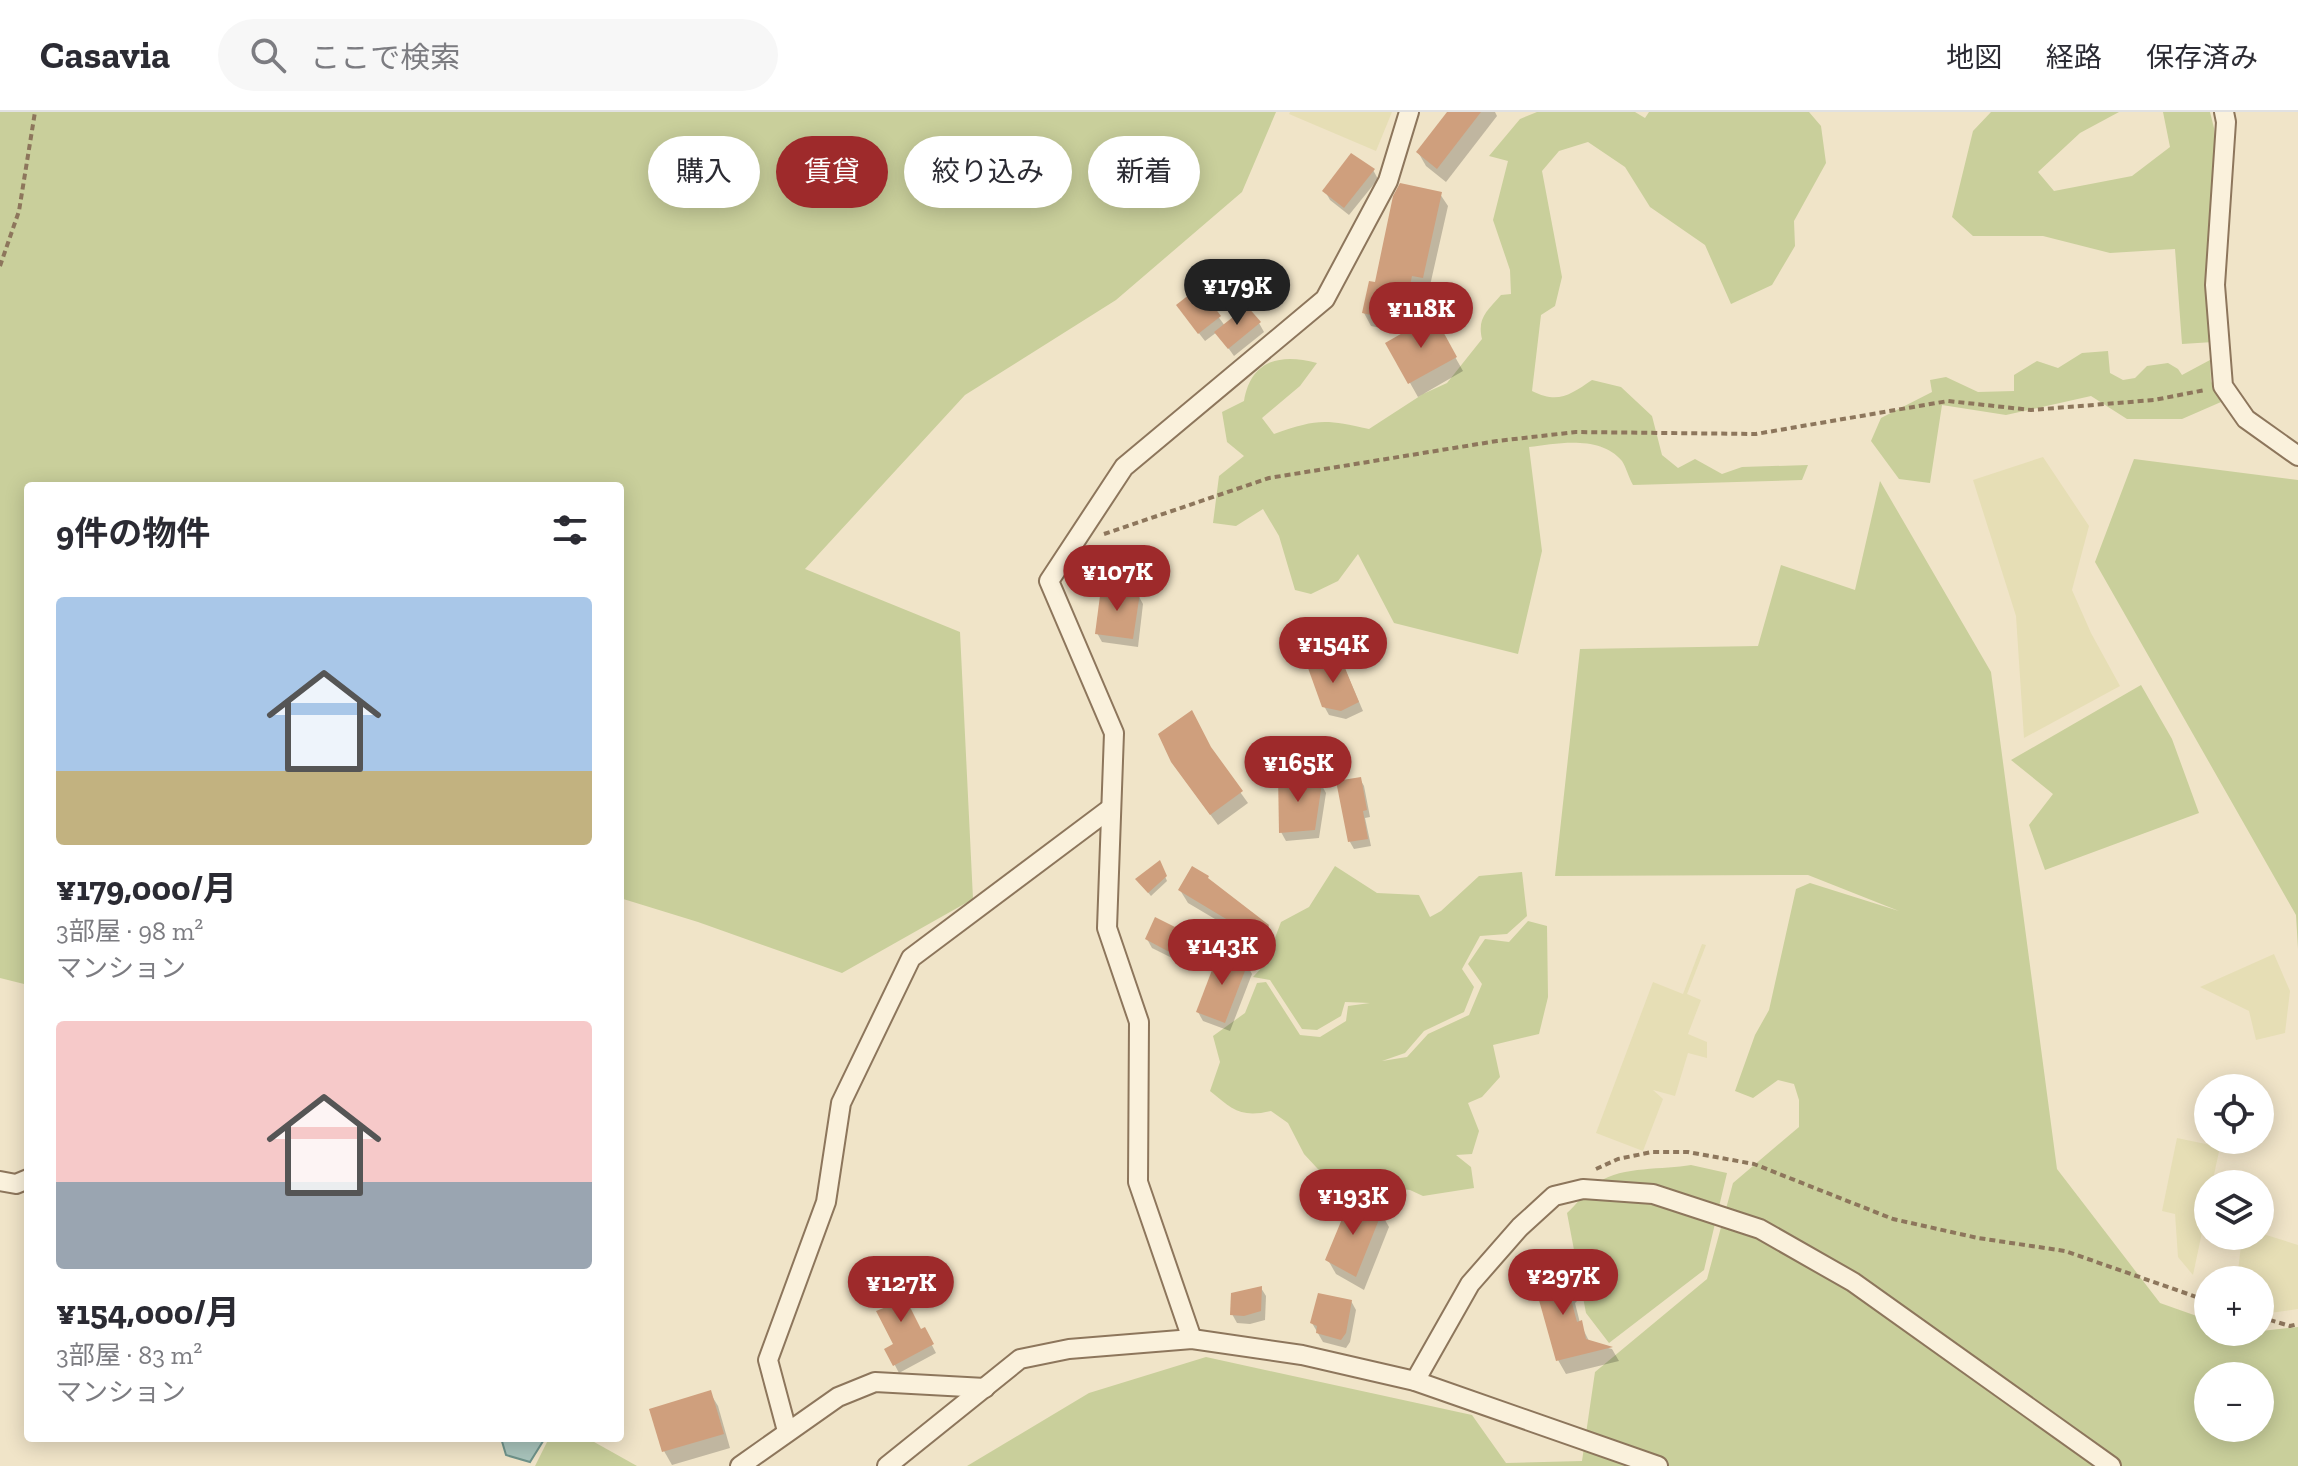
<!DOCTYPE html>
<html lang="ja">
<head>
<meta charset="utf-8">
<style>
  :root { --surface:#fff; --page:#f7f7f7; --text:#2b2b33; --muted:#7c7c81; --line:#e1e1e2; --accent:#9e2a2b }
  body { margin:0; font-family:"Zilla Slab","Noto Sans JP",serif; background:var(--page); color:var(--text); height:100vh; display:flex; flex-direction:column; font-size:30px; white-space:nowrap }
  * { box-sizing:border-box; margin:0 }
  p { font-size:26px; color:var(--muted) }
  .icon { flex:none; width:44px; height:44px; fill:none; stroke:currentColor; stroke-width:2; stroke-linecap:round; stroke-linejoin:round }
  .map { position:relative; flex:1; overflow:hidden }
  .side { position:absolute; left:24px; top:370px; width:600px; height:960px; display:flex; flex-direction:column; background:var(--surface); border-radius:8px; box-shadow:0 4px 20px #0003 }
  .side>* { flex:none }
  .banner { position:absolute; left:648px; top:24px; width:760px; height:72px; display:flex; gap:16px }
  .controls { position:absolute; left:2194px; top:962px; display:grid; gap:16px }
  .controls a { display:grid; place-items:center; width:80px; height:80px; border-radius:50%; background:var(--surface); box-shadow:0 4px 20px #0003; font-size:40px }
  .price { position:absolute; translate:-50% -68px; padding:0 18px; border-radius:28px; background:var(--accent); color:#fff; font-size:26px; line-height:52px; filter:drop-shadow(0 2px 4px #0008) }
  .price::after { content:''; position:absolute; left:50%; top:48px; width:24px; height:18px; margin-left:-12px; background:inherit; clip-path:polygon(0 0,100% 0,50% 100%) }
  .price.selected { background:#222; color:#fff }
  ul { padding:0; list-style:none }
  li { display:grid; align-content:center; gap:16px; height:424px; padding:0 32px }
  li span { display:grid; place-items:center; height:248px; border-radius:8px; color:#555 }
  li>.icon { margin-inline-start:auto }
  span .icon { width:144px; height:144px; fill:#fffc; stroke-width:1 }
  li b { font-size:34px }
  h2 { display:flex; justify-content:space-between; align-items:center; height:96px; padding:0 32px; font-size:34px }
  .tag { padding:0 28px; border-radius:36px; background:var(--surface); box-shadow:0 4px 20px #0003; font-size:28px; line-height:72px }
  .tag.selected { background:var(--accent); color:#fff }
  header { display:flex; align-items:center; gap:48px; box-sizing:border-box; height:112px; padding:0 40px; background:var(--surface); border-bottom:2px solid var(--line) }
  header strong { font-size:38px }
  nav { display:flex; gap:44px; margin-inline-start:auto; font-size:28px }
  .search { width:560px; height:72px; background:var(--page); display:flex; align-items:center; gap:20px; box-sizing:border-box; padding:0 28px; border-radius:44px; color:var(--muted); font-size:30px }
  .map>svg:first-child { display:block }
</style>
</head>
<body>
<header>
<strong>Casavia</strong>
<div class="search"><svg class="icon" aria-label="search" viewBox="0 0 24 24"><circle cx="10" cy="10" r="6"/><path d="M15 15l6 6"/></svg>ここで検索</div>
<nav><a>地図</a><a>経路</a><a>保存済み</a></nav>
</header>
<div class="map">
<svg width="2298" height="1354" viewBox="0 0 2298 1354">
  <rect width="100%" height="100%" fill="#f0e4c8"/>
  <!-- farmland -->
  <g fill="#e6deb5">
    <path d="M1290 0H1392L1376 39 1289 2Z"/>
    <path d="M2043 345 2089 414 2072 478 2091 521 2120 574 2024 626 2016 504 1973 368Z"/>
    <path d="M1702 832 1706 833 1687 882 1701 888 1688 922 1707 930V946L1688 941 1675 984 1653 978 1663 987 1643 1039 1596 1021 1653 870 1683 882Z"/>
    <path d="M2274 842 2290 879 2285 921 2256 928 2249 899 2200 875Z"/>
    <path d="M2177 1026 2220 1035 2212 1072H2208V1092L2193 1163 2178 1145 2175 1102 2162 1099Z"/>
    <path d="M2260 1121 2298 1133V1197L2270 1201 2260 1196V1168H2237L2242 1124H2260Z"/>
  </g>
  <!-- green -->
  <g fill="#c9cf9b" fill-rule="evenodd">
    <path d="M0 0H1276L1242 80 1116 188 965 283 805 457 960 520 973 787 842 861 698 810 620 786V374H28V873L0 866Z"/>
    <path d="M1537 0H1635L1645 6 1649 0H1809L1821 14 1826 51 1794 109 1795 134 1772 173 1731 192 1705 133 1650 95 1625 55 1588 30 1559 39 1542 59 1562 165 1555 194 1541 203 1532 279C1558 292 1570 283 1592 268L1621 275 1652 304 1662 343 1678 356 1695 347 1722 362 1742 355 1808 353 1802 368 1633 373C1629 366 1626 355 1622 349 1601 323 1558 331 1529 335L1542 439 1518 542 1394 511 1358 442 1338 469 1311 482 1295 478 1279 424 1263 397 1236 414 1213 411 1219 364 1244 344 1227 330 1222 300 1244 289C1251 248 1280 241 1317 251L1300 274 1262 306 1274 322C1317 307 1324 307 1369 317L1423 282 1447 271 1482 227C1477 206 1487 199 1501 183L1511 182 1510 158 1493 108 1508 49 1489 44 1520 7Z"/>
    <path d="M1991 0H2119L2080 21 2038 60 2054 79 2132 64 2170 35 2163 0H2210L2214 16 2229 229 2182 232 2175 137 2110 141 2043 124H1973L1952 105 1973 19Z"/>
    <path d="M2108 239 2110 261 2123 268 2135 266 2147 254 2168 251 2178 257 2182 263 2210 248 2211 269 2221 290 2182 307H2127L2091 284 2006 303 1942 293 1930 371 1899 367 1871 329 1881 306 1932 280 1930 268 1946 265 1978 280 2014 279V263L2037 249 2058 256 2082 241Z"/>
    <path d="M2134 347 2298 368V837L2296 803 2095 450Z"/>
    <path d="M1880 369 1991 560 2057 1057 2160 1191 2208 1208V1220L2244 1221 2298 1215V1354H967L1089 1281 1206 1245 1472 1303 1506 1351 1582 1349 1595 1260 1707 1167 1733 1071 1799 1015V988L1794 972 1778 968 1753 986 1735 979 1755 923 1769 898 1796 777 1810 771 1899 799 1808 763 1555 764 1580 537 1758 534 1781 453 1855 478ZM2208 1264H2260V1316H2208Z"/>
    <path d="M2141 573 2172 627 2199 701 2045 758 2029 713 2053 682 2011 648Z"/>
    <path d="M1335 754 1377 781 1419 783 1430 805 1441 799 1479 764 1522 760 1527 804 1507 822 1480 824 1462 857 1474 875 1464 900 1424 919 1405 941 1382 949 1407 945 1428 922 1469 903 1482 872 1468 852 1485 827 1509 830 1528 809 1547 814 1548 885 1539 922 1493 933 1500 965 1482 985 1468 991 1479 1019 1472 1042 1456 1043 1471 1055 1474 1076 1423 1084 1410 1078 1329 1069 1304 1042 1288 1011 1271 999C1241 1006 1233 998 1210 979L1220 950 1213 924 1245 901 1257 871 1266 870 1300 923 1320 925 1346 909 1348 894 1370 891 1345 890 1341 904 1317 918 1302 917 1270 868 1253 865 1265 852 1281 810 1309 795Z"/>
    <path d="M1691 1053 1727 1061 1704 1158 1609 1231 1586 1201 1567 1101C1577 1092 1587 1078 1599 1070 1622 1054 1664 1058 1691 1053Z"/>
    <path d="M549 1326H587L637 1354H535Z"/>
  </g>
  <!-- water -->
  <path fill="#a9c4bc" stroke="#6f938a" stroke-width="2" d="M501 1326H545L530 1350 506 1343Z"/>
  <!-- shadow -->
  <g fill="#0003">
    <path d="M1449 0H1495L1497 4 1446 70 1426 54 1418 40Z"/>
    <path d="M1373 58 1378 67 1349 103 1330 88 1325 79Z"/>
    <path d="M1440 82 1448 94 1429 178 1418 176 1409 220 1433 206 1463 259 1418 285 1388 232 1406 221 1371 214 1364 201 1376 172Z"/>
    <path d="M1199 178 1225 214 1259 211 1264 220 1234 244 1217 220 1205 229 1184 202Z"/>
    <path d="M1138 483 1143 492 1138 535 1102 530 1097 521Z"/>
    <path d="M1344 555 1363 599 1346 607 1329 603 1324 594Z"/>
    <path d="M1212 641 1248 691 1218 713 1180 661Z"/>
    <path d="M1360 667 1364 674 1370 705 1365 706 1371 734 1354 737 1350 730Z"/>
    <path d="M1321 672 1326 681 1319 726 1286 729 1281 720Z"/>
    <path d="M1159 751 1167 769 1151 784 1140 771Z"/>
    <path d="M1211 771 1268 814 1275 827 1269 839 1188 791 1180 778Z"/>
    <path d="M1187 823 1192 832 1182 851 1152 836 1147 827Z"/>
    <path d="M1247 853 1252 862 1230 919 1203 909 1198 900Z"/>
    <path d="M1381 1101 1389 1115 1364 1178 1336 1162 1328 1148Z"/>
    <path d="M1565 1156 1573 1169 1578 1188 1575 1191 1580 1211 1590 1231 1612 1237 1619 1249 1566 1262 1558 1248 1547 1180Z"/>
    <path d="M903 1175 910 1189 906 1191 921 1219 924 1218 936 1241 899 1261 887 1238 896 1233 889 1195Z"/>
    <path d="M1261 1176 1266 1184 1265 1208 1250 1212 1237 1211 1232 1202Z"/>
    <path d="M1351 1189 1356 1198 1350 1230 1346 1236 1323 1230 1312 1211Z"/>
    <path d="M710 1281 718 1294 730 1336 672 1353 664 1339Z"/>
  </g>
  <!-- building -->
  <g fill="#cf9f7d">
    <path d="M1447 0H1481L1437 57 1416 40Z"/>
    <path d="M1351 41 1375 57 1344 96 1322 79Z"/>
    <path d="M1400 71 1442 80 1423 166 1412 164 1402 210 1362 201 1369 169 1375 170 1393 84Z"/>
    <path d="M1199 175 1221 204 1198 222 1176 193Z"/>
    <path d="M1247 194 1261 210 1228 237 1214 220Z"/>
    <path d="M1434 203 1457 245 1408 272 1385 231Z"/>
    <path d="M1101 476 1140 481 1133 527 1095 522Z"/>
    <path d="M1340 544 1359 590 1341 599 1322 595 1308 556Z"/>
    <path d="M1192 598 1211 635 1243 679 1210 703 1171 650 1158 622Z"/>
    <path d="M1278 662 1322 671 1315 718 1279 721Z"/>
    <path d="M1361 665 1367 698 1363 699 1368 727 1348 730 1336 669Z"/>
    <path d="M1160 748 1167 764 1148 781 1135 767Z"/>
    <path d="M1192 754 1209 764 1208 766 1269 813 1261 828 1178 778Z"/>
    <path d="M1155 805 1189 822 1177 844 1145 827Z"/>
    <path d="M1220 837 1248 851 1225 911 1196 900Z"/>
    <path d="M1346 1087 1382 1100 1356 1165 1325 1148 1342 1107 1339 1104Z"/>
    <path d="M1566 1153 1572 1174 1568 1176 1577 1210 1582 1208 1586 1227 1613 1235 1556 1249 1537 1181 1544 1179 1540 1162Z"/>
    <path d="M899 1165 907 1181 904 1183 921 1217 925 1215 934 1232 893 1254 884 1237 893 1232 876 1199 886 1195 877 1176Z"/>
    <path d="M1262 1174 1261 1199 1244 1204 1230 1203 1231 1181Z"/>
    <path d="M1318 1181 1352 1188 1346 1221 1341 1228 1316 1221 1317 1214 1310 1211Z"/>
    <path d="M711 1278 724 1322 662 1340 649 1297Z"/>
  </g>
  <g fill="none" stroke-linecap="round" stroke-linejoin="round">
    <!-- minor casing -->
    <g stroke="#8d765c" stroke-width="22">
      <g id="minor">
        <path d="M2224 0 2226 10 2215 173 2223 274 2246 307 2298 344"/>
        <path d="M0 1069 16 1072 28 1067"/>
        <path d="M1192 1227 1138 1070 1139 910 1107 816 1114 621 1049 469 1124 355 1325 187 1388 69 1409 0"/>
        <path d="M1415 1269 1470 1172 1520 1115 1554 1084 1583 1077 1653 1082 1760 1117 1853 1170 2111 1354"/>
        <path d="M787 1319 768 1248 826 1090 841 991 911 846 1111 696"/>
        <path d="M740 1354 838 1285 875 1270 985 1276"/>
        <path d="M887 1354 1020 1247 1069 1237 1192 1227 1302 1243 1415 1269 1658 1354"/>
      </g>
    </g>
    <!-- path -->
    <g stroke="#8d765c" stroke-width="4" stroke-dasharray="6 4" stroke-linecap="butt">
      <path d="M0 154 19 99 35 0"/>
      <path d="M1104 422 1269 366 1497 329 1576 320 1756 322 1948 289 2031 298 2154 288 2205 278"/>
      <path d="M1596 1057 1618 1047 1652 1040H1688L1754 1052 1893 1107 1978 1126 2065 1139 2208 1189"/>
      <path d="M2260 1205 2290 1214 2298 1212"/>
    </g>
    <!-- minor -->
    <use href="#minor" stroke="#faf1dc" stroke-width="18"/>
  </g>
</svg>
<div class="controls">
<a><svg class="icon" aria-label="locate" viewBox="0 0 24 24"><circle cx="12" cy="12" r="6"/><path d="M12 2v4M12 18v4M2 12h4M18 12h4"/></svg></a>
<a><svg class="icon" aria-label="layers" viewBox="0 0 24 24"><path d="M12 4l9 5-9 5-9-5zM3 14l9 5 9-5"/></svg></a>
<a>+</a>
<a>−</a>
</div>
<b class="price selected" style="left:1237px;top:215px">¥179K</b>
<b class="price" style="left:1421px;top:238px">¥118K</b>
<b class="price" style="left:1117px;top:501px">¥107K</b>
<b class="price" style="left:1333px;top:573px">¥154K</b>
<b class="price" style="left:1298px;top:692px">¥165K</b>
<b class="price" style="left:1222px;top:875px">¥143K</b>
<b class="price" style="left:1353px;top:1125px">¥193K</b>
<b class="price" style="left:1563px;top:1205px">¥297K</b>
<b class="price" style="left:901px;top:1212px">¥127K</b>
<div class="banner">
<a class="tag">購入</a>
<a class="tag selected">賃貸</a>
<a class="tag">絞り込み</a>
<a class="tag">新着</a>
</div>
<section class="side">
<h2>9件の物件<svg class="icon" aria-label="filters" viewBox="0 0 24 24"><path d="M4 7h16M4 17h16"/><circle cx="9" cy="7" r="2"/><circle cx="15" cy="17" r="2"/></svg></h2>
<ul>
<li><span style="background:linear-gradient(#a9c7e8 70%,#c2b280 0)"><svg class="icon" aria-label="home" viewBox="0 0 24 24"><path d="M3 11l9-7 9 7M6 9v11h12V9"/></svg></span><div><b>¥179,000/月</b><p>3部屋 · 98 m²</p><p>マンション</p></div></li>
<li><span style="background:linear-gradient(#f6c9c9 65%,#9aa5b1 0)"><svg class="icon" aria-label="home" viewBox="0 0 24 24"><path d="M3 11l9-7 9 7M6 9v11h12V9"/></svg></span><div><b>¥154,000/月</b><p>3部屋 · 83 m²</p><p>マンション</p></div></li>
</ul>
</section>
</div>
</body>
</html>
